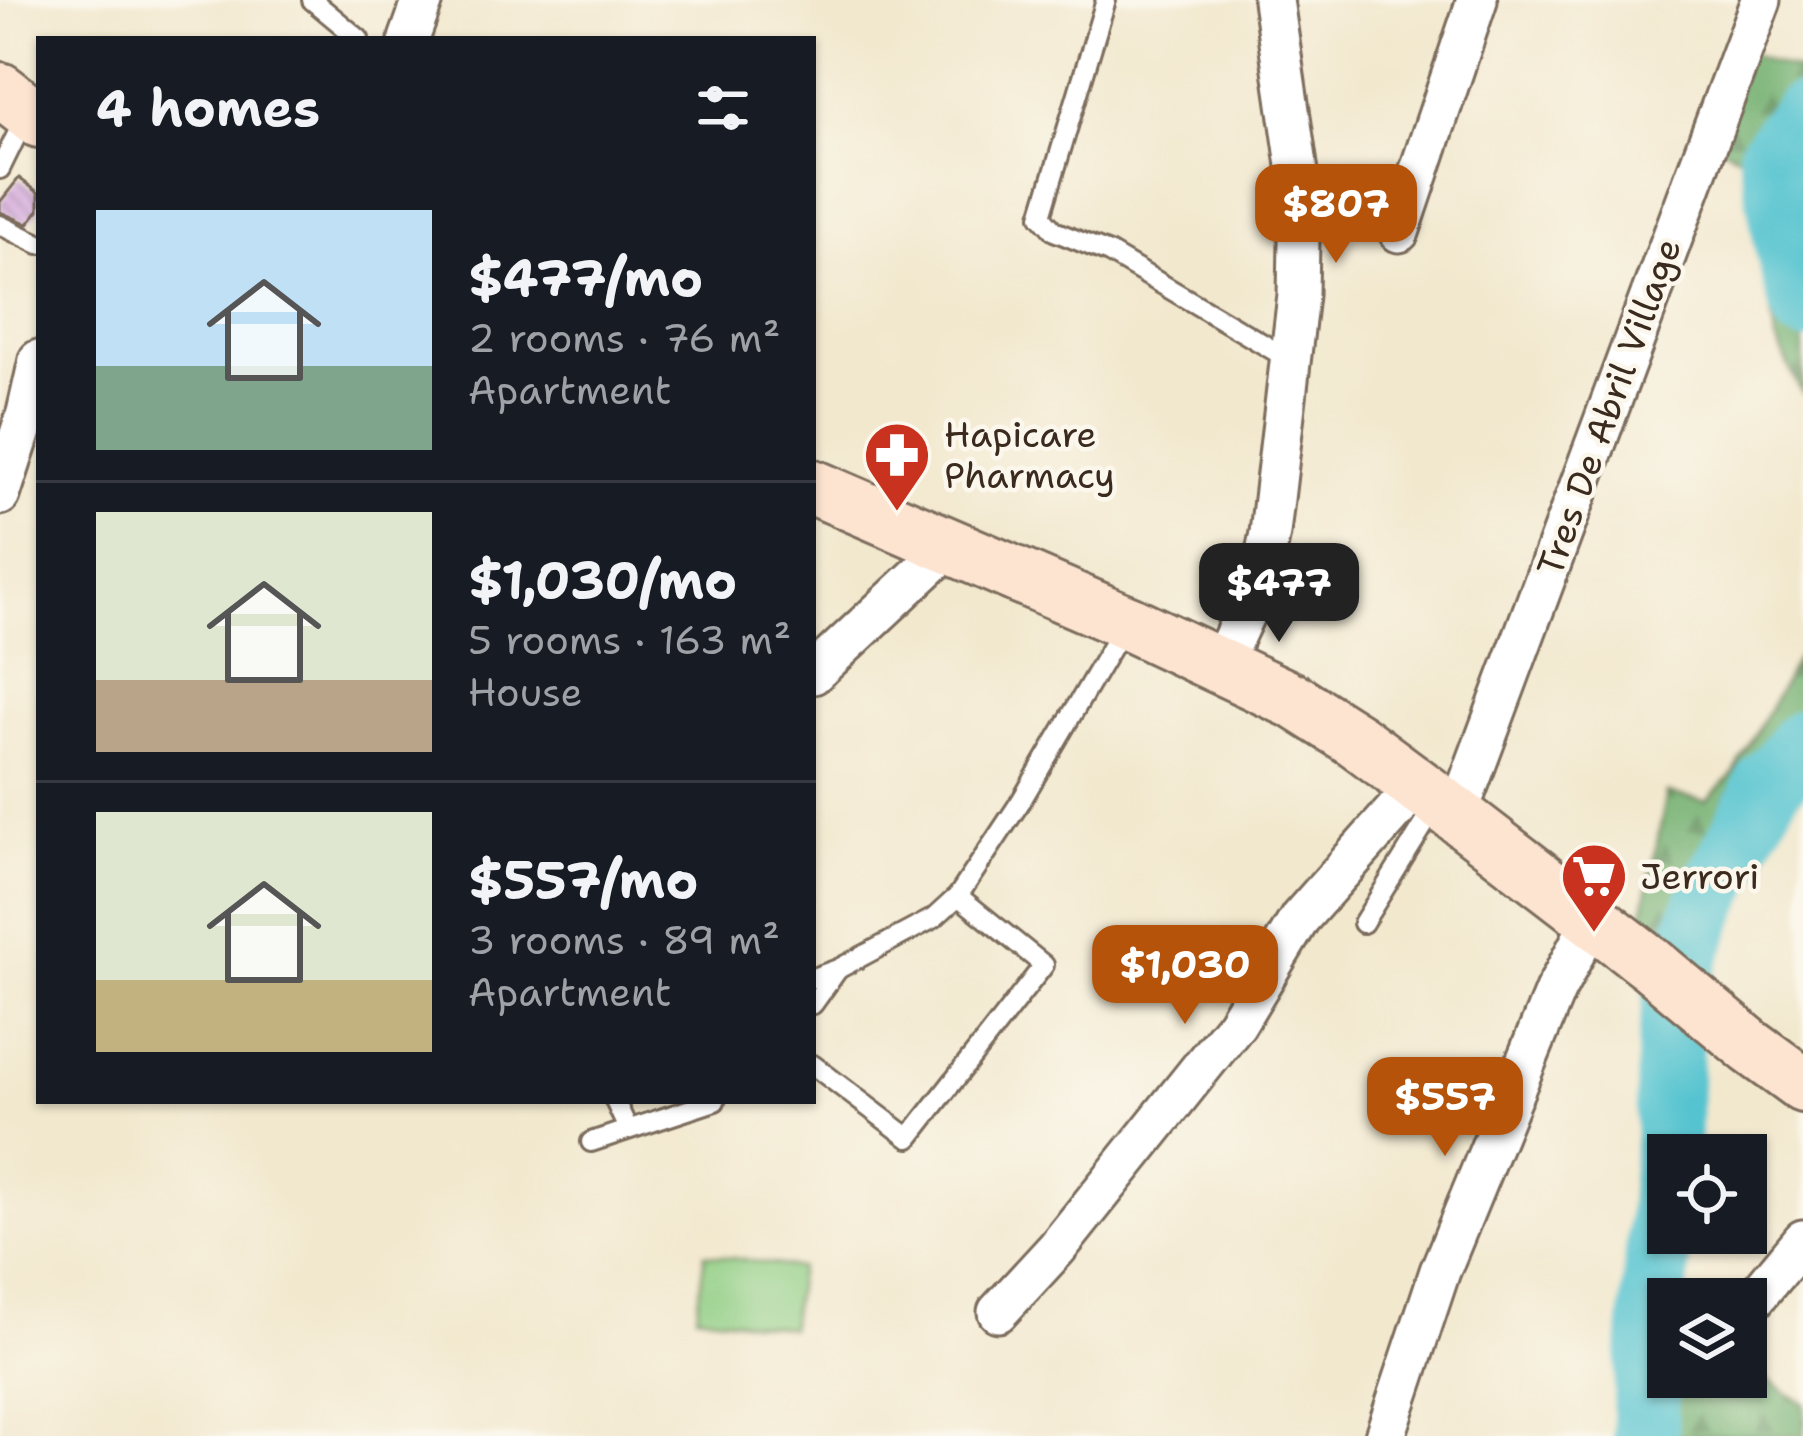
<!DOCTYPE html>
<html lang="en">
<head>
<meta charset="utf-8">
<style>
  :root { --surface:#171b24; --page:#20242c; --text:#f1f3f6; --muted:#9ea1a6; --line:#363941; --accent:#b45309 }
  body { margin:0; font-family:"Shantell Sans",sans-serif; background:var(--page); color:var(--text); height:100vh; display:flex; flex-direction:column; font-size:45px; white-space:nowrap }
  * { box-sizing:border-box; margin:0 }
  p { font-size:39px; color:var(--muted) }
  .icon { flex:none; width:66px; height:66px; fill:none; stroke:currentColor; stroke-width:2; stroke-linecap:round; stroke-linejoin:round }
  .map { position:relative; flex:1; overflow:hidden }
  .panel { position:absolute; left:36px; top:36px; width:780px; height:1068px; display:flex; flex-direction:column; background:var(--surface); border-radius:0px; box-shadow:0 3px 9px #0004 }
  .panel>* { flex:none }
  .fabs { position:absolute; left:1647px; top:1134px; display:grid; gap:24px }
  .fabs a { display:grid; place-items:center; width:120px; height:120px; border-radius:0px; background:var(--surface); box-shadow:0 3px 9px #0004; font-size:60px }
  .price { position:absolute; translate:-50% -102px; padding:0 27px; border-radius:24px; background:var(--accent); color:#fff; font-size:39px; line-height:78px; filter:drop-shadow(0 3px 6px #0008) }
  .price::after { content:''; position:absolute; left:50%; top:72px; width:36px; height:27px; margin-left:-18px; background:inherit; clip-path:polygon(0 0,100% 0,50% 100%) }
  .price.current { background:#222; color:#fff }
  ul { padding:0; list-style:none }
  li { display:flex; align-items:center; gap:36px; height:300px; padding:0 60px }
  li+li { border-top:3px solid var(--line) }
  li span { display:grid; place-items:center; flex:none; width:336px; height:240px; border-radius:0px; color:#555 }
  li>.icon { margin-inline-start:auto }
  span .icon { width:144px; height:144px; fill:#fffc; stroke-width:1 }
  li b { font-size:51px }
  h2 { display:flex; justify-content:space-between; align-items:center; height:144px; padding:0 60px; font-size:51px }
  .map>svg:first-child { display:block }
</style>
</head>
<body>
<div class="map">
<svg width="1803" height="1436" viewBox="0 0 1803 1436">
  <defs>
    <pattern id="forest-firs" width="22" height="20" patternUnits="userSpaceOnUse" patternTransform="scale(3)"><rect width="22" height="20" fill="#74b172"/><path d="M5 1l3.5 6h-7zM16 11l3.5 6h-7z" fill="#60905d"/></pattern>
    <pattern id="building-back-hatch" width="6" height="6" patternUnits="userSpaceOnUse" patternTransform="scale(3)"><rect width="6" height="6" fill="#d6acde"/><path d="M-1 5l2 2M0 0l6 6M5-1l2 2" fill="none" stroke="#af8cb3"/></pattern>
  </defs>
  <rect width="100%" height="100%" fill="#fbf7ec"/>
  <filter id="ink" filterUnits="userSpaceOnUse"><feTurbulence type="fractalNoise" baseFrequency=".00833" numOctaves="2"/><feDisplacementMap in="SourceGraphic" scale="24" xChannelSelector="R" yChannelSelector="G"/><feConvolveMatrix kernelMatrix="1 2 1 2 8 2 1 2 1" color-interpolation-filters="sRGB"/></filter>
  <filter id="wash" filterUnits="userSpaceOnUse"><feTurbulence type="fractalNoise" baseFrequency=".004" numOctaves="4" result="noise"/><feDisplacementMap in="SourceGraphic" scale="48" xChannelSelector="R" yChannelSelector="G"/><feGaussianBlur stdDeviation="2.7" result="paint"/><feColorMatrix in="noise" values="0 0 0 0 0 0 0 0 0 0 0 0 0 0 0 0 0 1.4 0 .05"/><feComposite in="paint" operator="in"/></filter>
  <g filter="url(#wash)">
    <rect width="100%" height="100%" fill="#f2e8ce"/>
    <!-- green -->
    <path fill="#90ce84" stroke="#667c51" stroke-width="3" d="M705 1254 799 1268 790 1328 696 1314Z"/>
    <!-- forest -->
    <g fill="url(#forest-firs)" stroke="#586e48" stroke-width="3">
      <path d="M1748 53 1797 68 1803 62V135L1796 145 1789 197 1803 250V395L1775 339 1749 161 1719 146Z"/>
      <path d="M1803 650V766L1766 807 1691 966 1640 928 1667 793 1706 801 1734 773Z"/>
      <path d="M1746 1368 1803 1404V1436H1671V1377H1710L1723 1386 1728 1377H1746Z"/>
    </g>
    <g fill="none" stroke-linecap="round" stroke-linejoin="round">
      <!-- river -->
      <g stroke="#57c4d0" stroke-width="66">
        <path d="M1803 114 1771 155 1788 249 1803 308"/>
        <path d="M1646 1436 1645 1410 1668 1131 1670 1049 1679 975 1709 900 1767 786 1803 743"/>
      </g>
    </g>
    <g id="blocks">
      <!-- building -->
      <path fill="url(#building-back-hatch)" d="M19 178 39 193V210L28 224 0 212V202Z"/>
    </g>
  </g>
  <g filter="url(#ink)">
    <use href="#blocks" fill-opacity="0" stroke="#7b6c5c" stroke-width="3"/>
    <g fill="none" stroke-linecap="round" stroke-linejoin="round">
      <!-- lane casing -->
      <g stroke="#7b6c5c" stroke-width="24">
        <g id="lane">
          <path d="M312 0 359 39"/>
          <path d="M1106 0 1041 216 1054 231 1109 253 1290 360"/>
          <path d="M0 169 26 116"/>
          <path d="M0 225 39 244"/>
          <path d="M1363 923 1437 804"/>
          <path d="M813 978 838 969 934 918 958 896 1021 801 1125 624"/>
          <path d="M813 1004 838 969"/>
          <path d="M813 1065 909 1138 1044 965 958 896"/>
          <path d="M615 1101 628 1129"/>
          <path d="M591 1142 715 1101"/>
        </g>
      </g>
      <!-- street casing -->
      <g stroke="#7b6c5c" stroke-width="45">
        <g id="street">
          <path d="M409 39 423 0"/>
          <path d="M1399 232 1477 0"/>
          <path d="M0 495 27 413 39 360"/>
          <path d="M1220 667 1261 578 1270 533 1298 295 1300 186 1273 0"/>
          <path d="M813 674 950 546"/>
          <path d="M1457 815 1761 0"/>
          <path d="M1746 1309 1803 1240"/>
          <path d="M998 1312 1057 1248 1236 1024 1300 918 1418 785"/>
          <path d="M1385 1436 1440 1271 1555 991 1593 918"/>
        </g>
      </g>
      <!-- secondary casing -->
      <g stroke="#7b6c5c" stroke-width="60">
        <g id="secondary">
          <path d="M0 90 39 120"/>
          <path d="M813 487 1126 622 1296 702 1356 740 1457 815 1651 964 1751 1047 1803 1085"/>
        </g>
      </g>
      <!-- lane -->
      <use href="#lane" stroke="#fff" stroke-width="18"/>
      <!-- street -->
      <use href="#street" stroke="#fff" stroke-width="39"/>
      <!-- secondary -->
      <use href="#secondary" stroke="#fde4d1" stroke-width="54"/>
    </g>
  </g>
  <!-- icons -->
  <defs>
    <g id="pharmacy-pin" transform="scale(3.45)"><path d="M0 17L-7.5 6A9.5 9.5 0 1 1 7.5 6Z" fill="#c8321e" stroke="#fbf7ec"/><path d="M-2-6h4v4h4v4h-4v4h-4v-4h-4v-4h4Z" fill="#fff"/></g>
    <g id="supermarket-pin" transform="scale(3.45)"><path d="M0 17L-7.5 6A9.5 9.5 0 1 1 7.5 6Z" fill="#c8321e" stroke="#fbf7ec"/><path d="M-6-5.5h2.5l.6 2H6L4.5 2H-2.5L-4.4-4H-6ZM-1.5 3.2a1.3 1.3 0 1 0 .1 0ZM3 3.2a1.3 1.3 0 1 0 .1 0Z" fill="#fff"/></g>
  </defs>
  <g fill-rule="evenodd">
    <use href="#pharmacy-pin" x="897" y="455"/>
    <use href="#supermarket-pin" x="1594" y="876"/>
  </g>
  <g text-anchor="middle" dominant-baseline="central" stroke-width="9" stroke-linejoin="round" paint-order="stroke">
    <!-- street labels -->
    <g font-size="36" fill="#3b2a1e" stroke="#fbf7ec">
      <text transform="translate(1609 407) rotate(-70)">Tres De Abril Village</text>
    </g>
    <!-- poi labels -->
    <g font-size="36" fill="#3b2a1e" stroke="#fbf7ec" text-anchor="start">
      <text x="944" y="434">Hapicare<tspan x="944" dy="41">Pharmacy</tspan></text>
      <text x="1640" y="876">Jerrori</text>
    </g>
  </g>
</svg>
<div class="fabs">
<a><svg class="icon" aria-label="locate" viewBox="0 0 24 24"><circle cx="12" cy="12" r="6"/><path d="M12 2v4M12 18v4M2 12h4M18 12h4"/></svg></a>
<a><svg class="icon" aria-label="layers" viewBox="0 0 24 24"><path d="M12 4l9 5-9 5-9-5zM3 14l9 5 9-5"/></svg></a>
</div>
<b class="price" style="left:1336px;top:266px">$807</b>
<b class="price current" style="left:1279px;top:645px">$477</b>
<b class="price" style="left:1185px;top:1027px">$1,030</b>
<b class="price" style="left:1445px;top:1159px">$557</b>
<section class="panel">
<h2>4 homes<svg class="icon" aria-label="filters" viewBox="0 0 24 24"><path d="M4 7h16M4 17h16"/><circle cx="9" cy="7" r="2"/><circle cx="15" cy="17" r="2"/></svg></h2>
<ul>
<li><span style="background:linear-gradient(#bfe0f5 65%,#7fa58c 0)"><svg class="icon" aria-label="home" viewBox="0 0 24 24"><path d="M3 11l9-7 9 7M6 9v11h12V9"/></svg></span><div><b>$477/mo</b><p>2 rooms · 76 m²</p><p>Apartment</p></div></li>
<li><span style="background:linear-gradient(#dfe7d0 70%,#b9a48a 0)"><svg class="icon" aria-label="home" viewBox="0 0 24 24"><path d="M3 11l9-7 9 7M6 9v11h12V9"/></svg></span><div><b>$1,030/mo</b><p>5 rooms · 163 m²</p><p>House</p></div></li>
<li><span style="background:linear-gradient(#dfe7d0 70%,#c2b280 0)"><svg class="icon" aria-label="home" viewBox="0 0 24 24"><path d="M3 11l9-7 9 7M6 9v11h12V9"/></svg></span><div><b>$557/mo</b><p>3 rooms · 89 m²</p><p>Apartment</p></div></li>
</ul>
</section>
</div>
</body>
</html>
